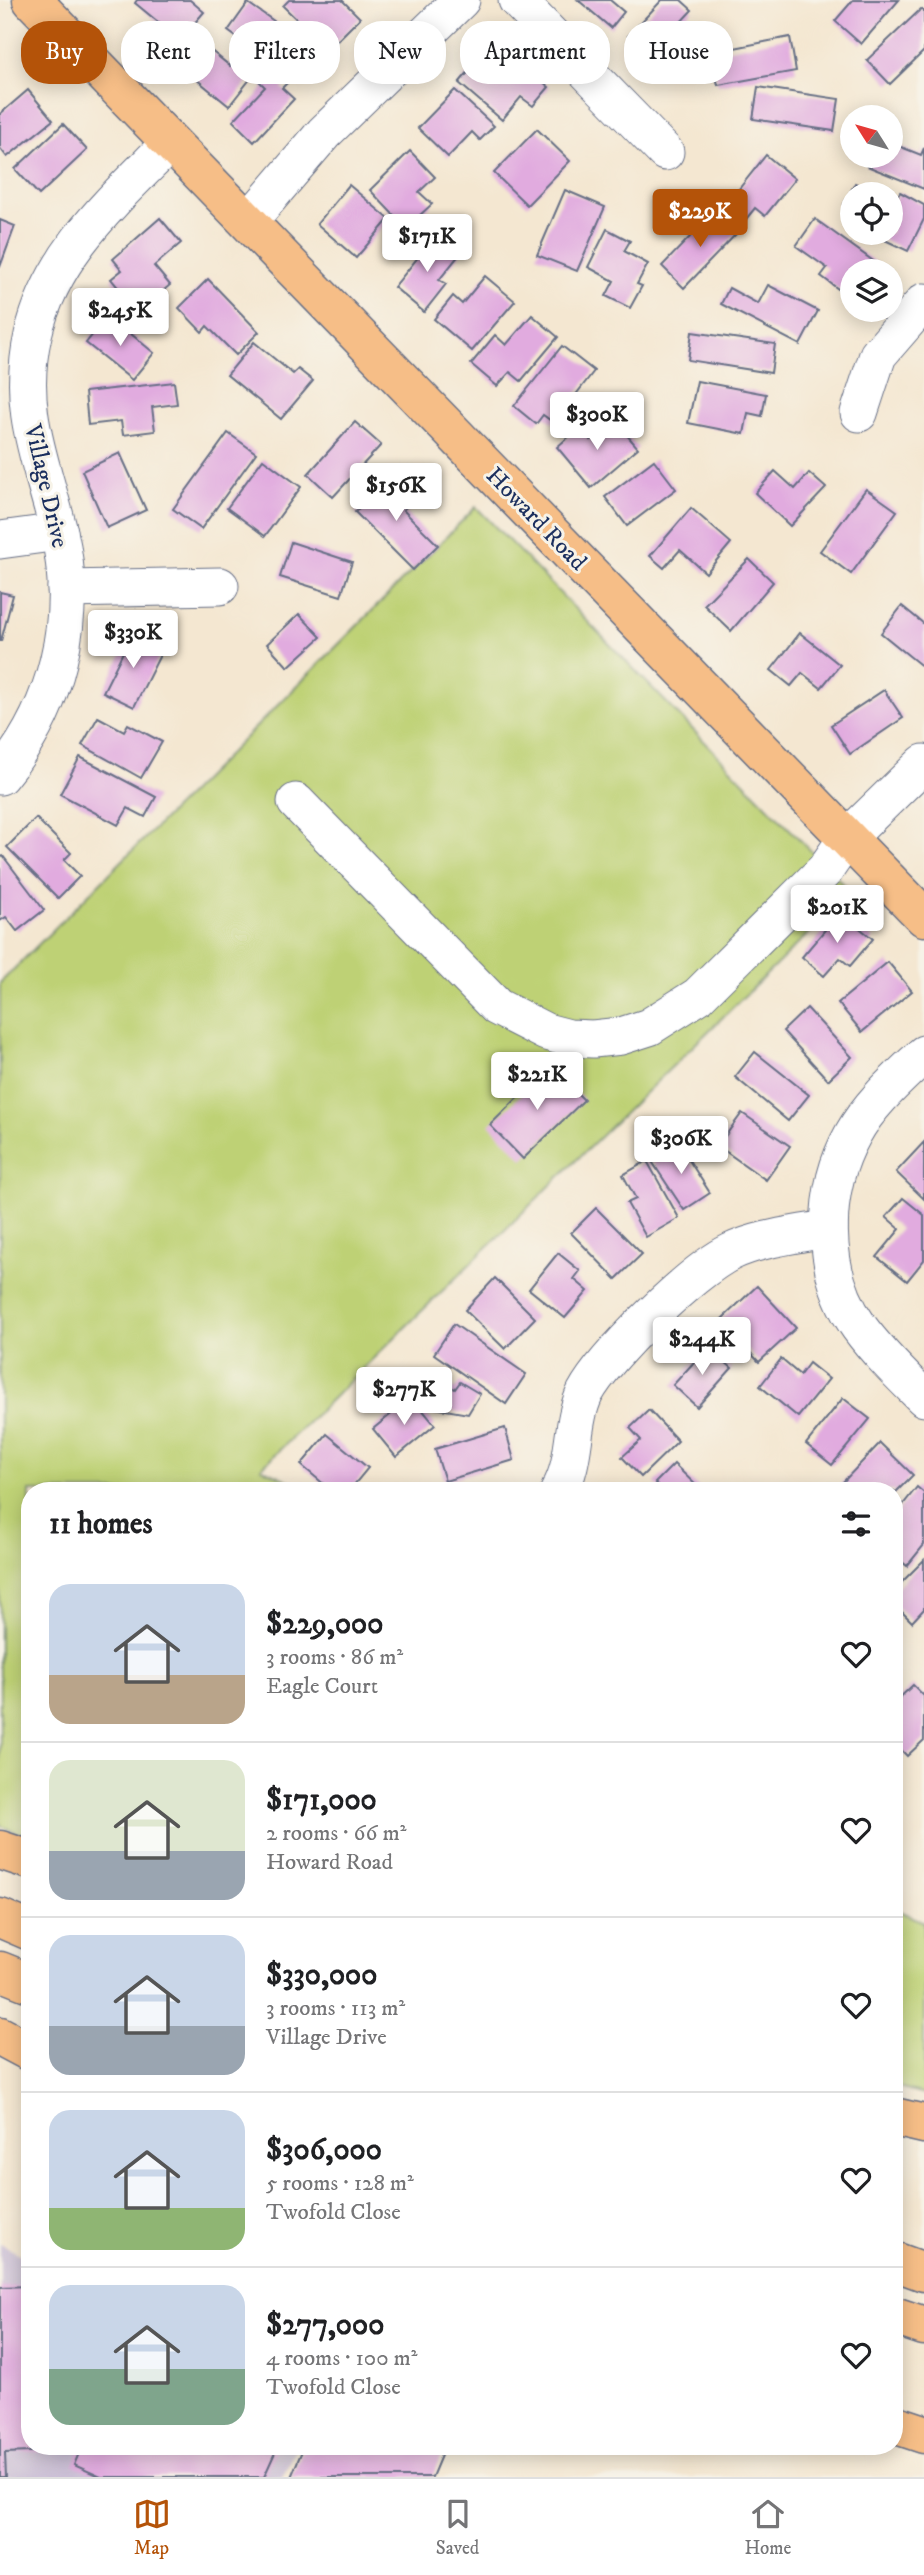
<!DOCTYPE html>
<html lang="en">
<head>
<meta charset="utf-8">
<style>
  :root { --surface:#fff; --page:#f6f6f6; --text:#202124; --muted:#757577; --line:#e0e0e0; --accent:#b45309 }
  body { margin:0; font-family:"IM FELL DW Pica",serif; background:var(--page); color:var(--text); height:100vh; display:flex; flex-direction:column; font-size:26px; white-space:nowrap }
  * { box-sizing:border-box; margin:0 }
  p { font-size:23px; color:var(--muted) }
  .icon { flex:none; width:38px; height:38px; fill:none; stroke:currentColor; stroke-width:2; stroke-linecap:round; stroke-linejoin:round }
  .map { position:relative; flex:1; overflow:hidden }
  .side { position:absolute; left:21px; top:1482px; width:882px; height:973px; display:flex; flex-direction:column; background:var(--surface); border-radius:28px; box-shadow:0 4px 18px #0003 }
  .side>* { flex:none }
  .guide { position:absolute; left:21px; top:21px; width:882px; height:63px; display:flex; gap:14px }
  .needle { width:46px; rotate:307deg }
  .fabs { position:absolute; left:840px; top:105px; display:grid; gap:14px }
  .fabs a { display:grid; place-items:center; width:63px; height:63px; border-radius:50%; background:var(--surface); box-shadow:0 4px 18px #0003; font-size:35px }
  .price { position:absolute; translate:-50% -60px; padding:0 16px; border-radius:7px; background:#fff; color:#222; font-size:23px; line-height:46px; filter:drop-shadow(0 2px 4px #0008) }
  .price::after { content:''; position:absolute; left:50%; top:42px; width:21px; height:16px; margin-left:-10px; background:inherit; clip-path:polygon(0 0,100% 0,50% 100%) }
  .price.selected { background:var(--accent); color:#fff }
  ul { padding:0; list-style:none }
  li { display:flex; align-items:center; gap:21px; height:175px; padding:0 28px }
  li+li { border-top:2px solid var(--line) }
  li span { display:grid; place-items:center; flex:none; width:196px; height:140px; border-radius:21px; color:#555 }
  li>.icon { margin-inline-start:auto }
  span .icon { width:84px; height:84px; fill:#fffc; stroke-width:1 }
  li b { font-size:30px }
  h2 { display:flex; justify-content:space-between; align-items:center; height:84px; padding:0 28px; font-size:30px }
  .pill { padding:0 24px; border-radius:28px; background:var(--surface); box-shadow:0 4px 18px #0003; font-size:24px; line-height:63px }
  .pill.selected { background:var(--accent); color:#fff }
  .menu { display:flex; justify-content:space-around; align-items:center; height:98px; border-top:2px solid var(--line); background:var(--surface); font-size:19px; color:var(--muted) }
  .menu a { display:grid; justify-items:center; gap:4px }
  .menu .selected { color:var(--accent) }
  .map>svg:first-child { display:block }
</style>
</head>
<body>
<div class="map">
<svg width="924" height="2477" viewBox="0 0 924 2477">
  <rect width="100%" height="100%" fill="#f7f3e8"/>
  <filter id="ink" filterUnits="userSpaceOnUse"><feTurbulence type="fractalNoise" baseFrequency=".0143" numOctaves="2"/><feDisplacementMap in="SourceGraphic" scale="14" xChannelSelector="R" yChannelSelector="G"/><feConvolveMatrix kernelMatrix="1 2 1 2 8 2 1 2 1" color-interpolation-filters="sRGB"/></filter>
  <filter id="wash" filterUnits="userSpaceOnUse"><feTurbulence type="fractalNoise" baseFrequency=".00686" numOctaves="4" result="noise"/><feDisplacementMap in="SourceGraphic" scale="28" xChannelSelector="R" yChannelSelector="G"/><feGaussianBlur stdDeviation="1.57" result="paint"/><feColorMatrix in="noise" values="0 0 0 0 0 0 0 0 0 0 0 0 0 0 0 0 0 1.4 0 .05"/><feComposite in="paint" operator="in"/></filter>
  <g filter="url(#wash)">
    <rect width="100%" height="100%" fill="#f4e7d1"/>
    <!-- industrial -->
    <path fill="#cbbfd5" d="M0 2244 30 2259V2446L296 2447 282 2477H0Z"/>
    <!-- green -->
    <g fill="#bed174" stroke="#6c8069" stroke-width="2">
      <path d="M476 507 851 892 261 1468 311 1491H30V1837L0 1826V983Z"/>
      <path d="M894 1909 924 1922V2094L894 2086Z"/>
    </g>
    <g id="blocks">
      <!-- building -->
      <g fill="#e1abdf">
        <path d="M137 0H190L204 12 180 40 135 3Z"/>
        <path d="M289 0H342L360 18 328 50 283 6Z"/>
        <path d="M578 0H610L624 12 611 28Z"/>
        <path d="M662 0H681L692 10 649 56 628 36Z"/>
        <path d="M853 0H899L861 44 835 21Z"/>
        <path d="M248 3 291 33 270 62 228 31Z"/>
        <path d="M921 9 924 11V51L890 84 867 60Z"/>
        <path d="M790 37 796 71 718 85 714 68 722 67 719 51Z"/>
        <path d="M297 38 328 67 313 84 299 71 282 88 294 99 254 142 233 121 265 87 258 80Z"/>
        <path d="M204 45 230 66 240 54 258 69 229 106 184 69Z"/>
        <path d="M510 54 549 87 533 106 521 97 502 120 459 83 481 57 497 70Z"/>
        <path d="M758 87 839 99 834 131 753 119Z"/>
        <path d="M28 90 53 120 7 157 0 148V114Z"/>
        <path d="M455 90 494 126 480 140 472 132 448 157 418 128Z"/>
        <path d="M63 124 87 150 39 195 15 169Z"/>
        <path d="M537 129 570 161 527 205 494 173Z"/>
        <path d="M891 143 921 155 924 148V189L867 166 872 156H891Z"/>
        <path d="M410 151 435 177 419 192 432 204 406 228 370 190Z"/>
        <path d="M766 155 795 179 765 216 755 208 742 224 723 209Z"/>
        <path d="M855 183 876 194H852V210L843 206Z"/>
        <path d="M349 185 389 219 356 258 317 224Z"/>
        <path d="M565 190 605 207 577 271 537 255Z"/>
        <path d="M900 192 924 205V219L908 251 870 233H891V201L894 203Z"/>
        <path d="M715 211 738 232 684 288 662 266Z"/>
        <path d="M160 218 181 243 154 266 170 285 138 312 111 279 122 270 113 259Z"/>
        <path d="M815 219 876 263 869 271H852L850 298 821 276 827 268 796 246Z"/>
        <path d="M0 220 15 226 0 267Z"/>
        <path d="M607 229 630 241 624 251 648 264 637 284 642 286 630 308 606 296 614 281 588 267Z"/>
        <path d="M436 235 460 254 439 280 446 284 424 312 394 287Z"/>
        <path d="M485 276 515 301 472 351 434 319 453 296 462 304Z"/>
        <path d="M208 279 259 332 236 355 207 326 202 332 179 308Z"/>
        <path d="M768 285 818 311 800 345 721 304 729 288 758 304Z"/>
        <path d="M108 315 154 353 132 380 86 343Z"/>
        <path d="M532 315 558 337 521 381 510 372 497 386 471 364 495 335 506 345Z"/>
        <path d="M692 332 775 344 771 373 688 360Z"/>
        <path d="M254 342 293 374 298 369 313 381 281 419 227 375Z"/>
        <path d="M562 346 594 371 554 423 543 415 536 424 514 406Z"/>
        <path d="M697 381 766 394 762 416 748 413 744 434 688 423Z"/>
        <path d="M174 382 177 404 152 407 155 431 123 435 121 421 88 425 85 392Z"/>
        <path d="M614 420 638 448 591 488 557 447 580 427 591 440Z"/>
        <path d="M355 422 381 445 333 497 308 474Z"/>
        <path d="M228 433 256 453 201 529 173 509Z"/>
        <path d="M120 453 146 510 107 528 82 471Z"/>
        <path d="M263 459 301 487 265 536 227 508Z"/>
        <path d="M654 460 676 489 627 526 605 497Z"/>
        <path d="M775 471 795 489 809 473 826 488 790 526 755 493Z"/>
        <path d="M391 475 414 498 403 510 438 545 413 570 355 512Z"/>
        <path d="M866 489 897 511 851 574 820 551Z"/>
        <path d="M691 508 731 543 706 573 680 550 664 568 650 556Z"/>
        <path d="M291 542 352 562 341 596 280 577Z"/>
        <path d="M749 559 773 582 731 631 704 605Z"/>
        <path d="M0 592 13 595 1 641H0Z"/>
        <path d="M902 606 924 624V668L881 633Z"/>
        <path d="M299 614 321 637 288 667 267 644Z"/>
        <path d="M800 633 840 665 821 688 802 673 791 686 771 670Z"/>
        <path d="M132 634 163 649 134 707 103 692Z"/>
        <path d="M884 690 903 718 850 754 831 725Z"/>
        <path d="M98 717 124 731 128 724 162 742 141 778 82 745Z"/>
        <path d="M80 757 156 797 145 817 128 808 118 825 60 794Z"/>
        <path d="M36 818 71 853 64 860 80 876 58 898 7 847Z"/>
        <path d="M3 856 44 910 17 931 6 917 0 921V858Z"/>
        <path d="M840 912 873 939 850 966 840 958 824 976 802 957Z"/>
        <path d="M888 962 912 991 862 1032 838 1003Z"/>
        <path d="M807 1008 852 1057 828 1080 783 1031Z"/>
        <path d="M755 1052 809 1095 788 1121 735 1077Z"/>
        <path d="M550 1066 584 1100 523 1159 490 1125Z"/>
        <path d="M742 1113 790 1146 766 1180 718 1146Z"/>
        <path d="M924 1142V1199L896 1172Z"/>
        <path d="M678 1143 710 1193 684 1210 651 1160Z"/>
        <path d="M647 1161 679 1218 646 1237 627 1203 636 1199 623 1175Z"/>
        <path d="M903 1198 924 1215V1260L907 1281 877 1257 900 1229 886 1217Z"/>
        <path d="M596 1208 642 1254 616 1279 571 1233Z"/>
        <path d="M558 1253 580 1271 574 1279 588 1291 565 1318 529 1289Z"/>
        <path d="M495 1278 535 1318 505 1349 465 1310Z"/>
        <path d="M757 1286 796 1328 759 1362 745 1347 732 1359 707 1333Z"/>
        <path d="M454 1324 526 1374 506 1404 434 1354Z"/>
        <path d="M708 1347 732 1368 697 1407 673 1385Z"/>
        <path d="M781 1359 800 1375 809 1363 829 1379 798 1417 760 1386Z"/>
        <path d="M433 1378 455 1389 460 1382 480 1394 468 1414 434 1408Z"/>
        <path d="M412 1397 435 1425 396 1457 373 1429Z"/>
        <path d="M843 1398 870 1419 832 1465 806 1444Z"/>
        <path d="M649 1410 678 1441 641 1477 622 1457 641 1440 630 1428Z"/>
        <path d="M505 1428 514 1460 445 1481 435 1449Z"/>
        <path d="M327 1434 368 1468 349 1491H332L301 1465Z"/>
        <path d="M880 1443 913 1475 894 1494V1491H848L841 1484Z"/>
        <path d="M674 1464 702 1491H663L655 1483Z"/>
        <path d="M917 1487 924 1493V1545L907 1566 894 1555V1516Z"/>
        <path d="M924 1560V1609L912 1622 894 1604V1590Z"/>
        <path d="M913 1685 924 1696V1740L907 1756 894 1742V1722L897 1719 894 1703Z"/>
        <path d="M30 2286V2446H56V2451L5 2453 6 2477H0V2287Z"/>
        <path d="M82 2446H278L264 2477H101L74 2465Z"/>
        <path d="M304 2446H445L432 2477H291Z"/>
      </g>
    </g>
  </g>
  <g filter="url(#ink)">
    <use href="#blocks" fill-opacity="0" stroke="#676f86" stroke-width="2"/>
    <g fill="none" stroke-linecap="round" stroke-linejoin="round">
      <!-- minor casing -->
      <g stroke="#676f86" stroke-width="39">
        <g id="minor">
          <path d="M517 0 665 152"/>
          <path d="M248 222 324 133 461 0"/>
          <path d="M859 413 878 355 924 302"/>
          <path d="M0 540 59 532"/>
          <path d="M66 589 220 586"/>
          <path d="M0 776C57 709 79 618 59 532 42 462 16 409 33 335 52 253 114 200 170 143"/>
          <path d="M296 802 497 1007 546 1032 569 1038 593 1039 621 1036 649 1027 698 996 825 870 847 838 924 763"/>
          <path d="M924 1054C899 1078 870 1103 853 1134 821 1191 820 1273 859 1327 878 1353 902 1376 924 1398"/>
          <path d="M559 1491C577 1461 570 1424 585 1393 605 1356 692 1271 731 1252 761 1238 796 1235 829 1228"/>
        </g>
      </g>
      <!-- major casing -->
      <g stroke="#676f86" stroke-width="41">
        <path id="major" d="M32 0 924 917"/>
      </g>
      <!-- highway casing -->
      <g stroke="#676f86" stroke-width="41">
        <g id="highway">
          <path d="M0 1850 30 1860"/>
          <path d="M0 1918 30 1931"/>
          <path d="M0 1971 30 1983"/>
          <path d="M0 2036 30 2052"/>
          <path d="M894 2117 924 2124"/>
          <path d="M894 2261 924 2272"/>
          <path d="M894 2316 924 2326"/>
          <path d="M894 2424 924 2434"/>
        </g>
      </g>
      <!-- minor -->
      <use href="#minor" stroke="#fff" stroke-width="37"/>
      <!-- major -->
      <use href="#major" stroke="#f6be87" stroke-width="38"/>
      <!-- highway -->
      <use href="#highway" stroke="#f6be87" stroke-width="38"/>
    </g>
  </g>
  <g text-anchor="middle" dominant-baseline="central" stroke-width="6" stroke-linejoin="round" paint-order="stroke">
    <!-- street labels -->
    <g font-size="24" fill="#1b2f5e" stroke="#f7f3e8">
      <text transform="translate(46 486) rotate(77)">Village Drive</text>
      <text transform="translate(536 519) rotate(46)">Howard Road</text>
    </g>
  </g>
</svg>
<div class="fabs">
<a><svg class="needle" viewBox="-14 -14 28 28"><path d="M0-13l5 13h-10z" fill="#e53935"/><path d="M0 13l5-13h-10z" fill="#757577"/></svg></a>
<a><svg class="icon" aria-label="locate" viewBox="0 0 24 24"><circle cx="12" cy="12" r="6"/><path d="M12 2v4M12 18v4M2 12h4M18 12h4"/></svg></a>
<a><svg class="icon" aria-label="layers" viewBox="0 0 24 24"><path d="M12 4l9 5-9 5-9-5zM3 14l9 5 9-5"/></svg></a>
</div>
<b class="price selected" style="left:700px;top:249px">$229K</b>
<b class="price" style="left:427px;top:274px">$171K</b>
<b class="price" style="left:120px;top:348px">$245K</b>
<b class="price" style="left:597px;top:452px">$300K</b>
<b class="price" style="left:396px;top:523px">$156K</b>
<b class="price" style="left:133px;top:670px">$330K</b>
<b class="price" style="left:837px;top:945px">$201K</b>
<b class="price" style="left:537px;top:1112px">$221K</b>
<b class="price" style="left:681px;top:1176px">$306K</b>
<b class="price" style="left:702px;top:1377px">$244K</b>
<b class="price" style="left:404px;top:1427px">$277K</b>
<div class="guide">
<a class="pill selected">Buy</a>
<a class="pill">Rent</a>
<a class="pill">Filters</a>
<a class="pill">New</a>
<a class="pill">Apartment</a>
<a class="pill">House</a>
</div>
<section class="side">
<h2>11 homes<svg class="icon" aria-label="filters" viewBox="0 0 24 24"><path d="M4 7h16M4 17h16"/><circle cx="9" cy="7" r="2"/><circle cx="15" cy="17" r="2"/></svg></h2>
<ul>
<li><span style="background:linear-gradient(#c9d6e8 65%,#b9a48a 0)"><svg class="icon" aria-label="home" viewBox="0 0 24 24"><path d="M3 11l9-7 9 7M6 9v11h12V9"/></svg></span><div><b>$229,000</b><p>3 rooms · 86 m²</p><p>Eagle Court</p></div><svg class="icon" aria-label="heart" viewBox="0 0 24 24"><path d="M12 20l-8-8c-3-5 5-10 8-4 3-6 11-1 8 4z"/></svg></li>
<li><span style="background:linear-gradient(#dfe7d0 65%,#9aa5b1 0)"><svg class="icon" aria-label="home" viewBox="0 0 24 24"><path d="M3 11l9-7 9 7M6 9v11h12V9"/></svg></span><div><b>$171,000</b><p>2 rooms · 66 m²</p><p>Howard Road</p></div><svg class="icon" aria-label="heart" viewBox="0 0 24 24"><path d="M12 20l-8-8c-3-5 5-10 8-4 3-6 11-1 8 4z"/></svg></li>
<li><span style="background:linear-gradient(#c9d6e8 65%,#9aa5b1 0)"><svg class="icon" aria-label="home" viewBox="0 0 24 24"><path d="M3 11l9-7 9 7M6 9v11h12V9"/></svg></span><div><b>$330,000</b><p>3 rooms · 113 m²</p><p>Village Drive</p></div><svg class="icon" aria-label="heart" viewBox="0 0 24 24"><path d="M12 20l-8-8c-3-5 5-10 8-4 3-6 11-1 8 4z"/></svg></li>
<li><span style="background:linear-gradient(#c9d6e8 70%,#8fb573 0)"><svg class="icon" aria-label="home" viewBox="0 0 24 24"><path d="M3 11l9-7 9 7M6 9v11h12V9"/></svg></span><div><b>$306,000</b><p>5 rooms · 128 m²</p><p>Twofold Close</p></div><svg class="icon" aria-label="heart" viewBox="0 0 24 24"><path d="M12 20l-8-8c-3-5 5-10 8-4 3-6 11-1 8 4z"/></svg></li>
<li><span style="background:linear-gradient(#c9d6e8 60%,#7fa58c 0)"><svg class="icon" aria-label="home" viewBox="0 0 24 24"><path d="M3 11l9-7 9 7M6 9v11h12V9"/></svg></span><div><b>$277,000</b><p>4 rooms · 100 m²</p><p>Twofold Close</p></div><svg class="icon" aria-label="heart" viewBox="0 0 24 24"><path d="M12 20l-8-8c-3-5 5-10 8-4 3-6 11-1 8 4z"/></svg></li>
</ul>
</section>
</div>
<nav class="menu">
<a class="selected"><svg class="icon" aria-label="map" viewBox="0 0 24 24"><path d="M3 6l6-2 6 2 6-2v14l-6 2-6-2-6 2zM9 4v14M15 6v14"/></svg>Map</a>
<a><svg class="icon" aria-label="saved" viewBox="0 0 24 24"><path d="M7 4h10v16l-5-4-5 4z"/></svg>Saved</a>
<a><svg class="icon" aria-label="home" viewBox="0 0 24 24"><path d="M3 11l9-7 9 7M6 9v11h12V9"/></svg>Home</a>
</nav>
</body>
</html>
